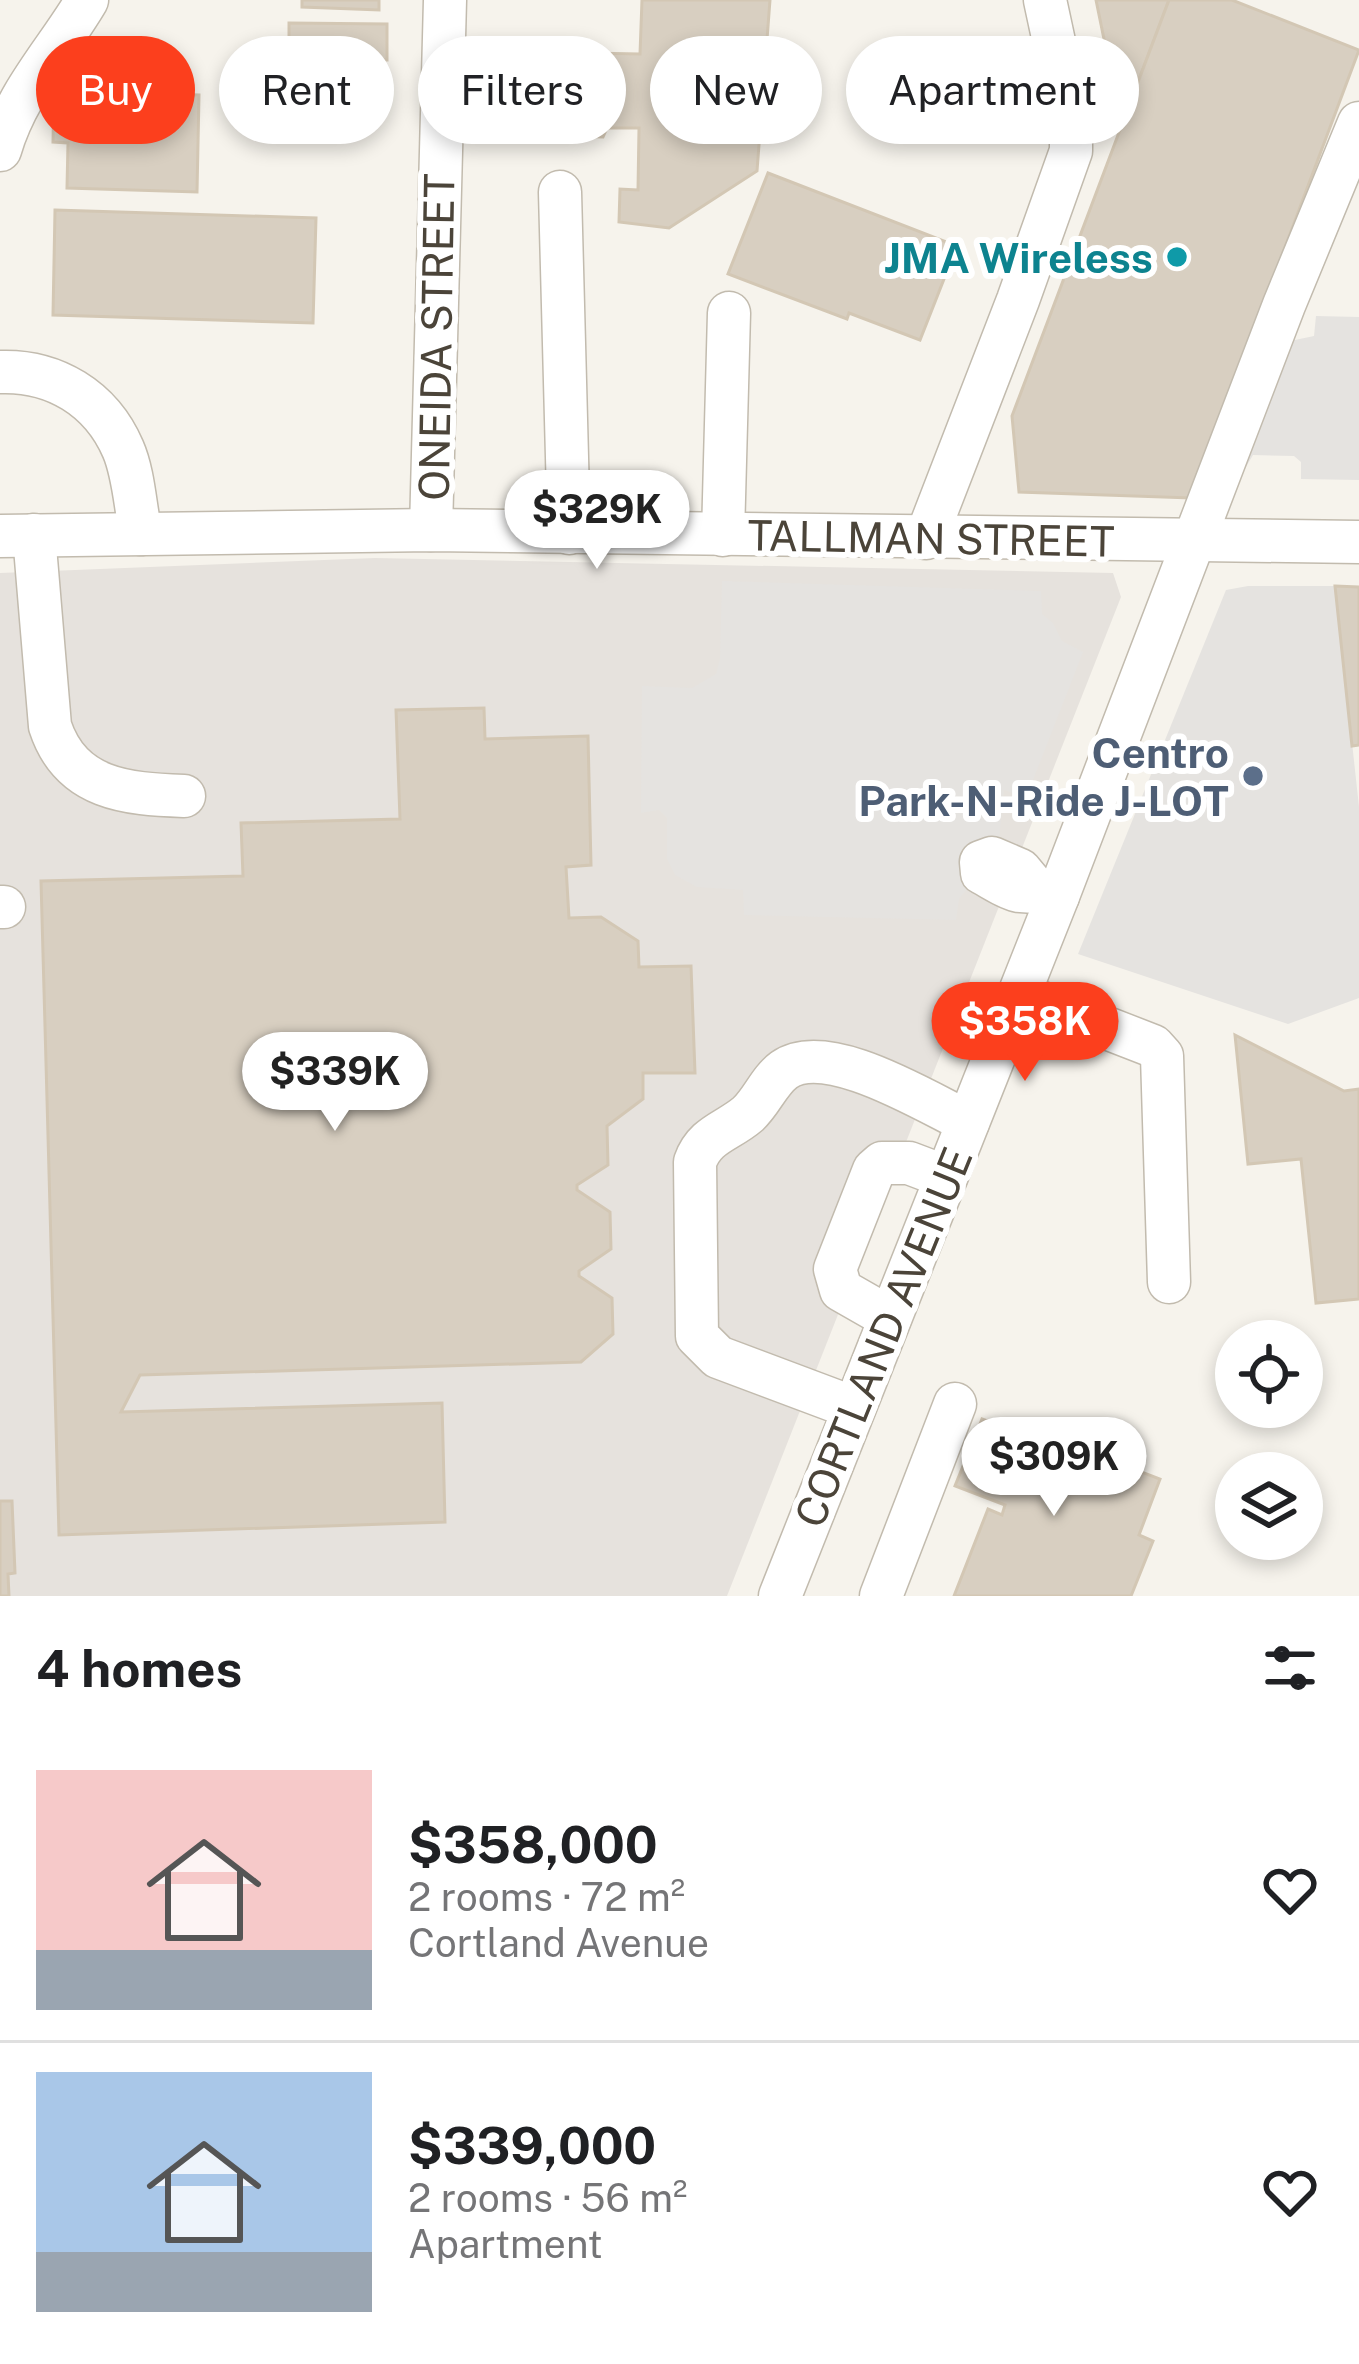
<!DOCTYPE html>
<html lang="en">
<head>
<meta charset="utf-8">
<style>
  :root { --surface:#fff; --page:#f6f6f6; --text:#202124; --muted:#757577; --line:#e0e0e0; --accent:#fc3f1d }
  body { margin:0; font-family:"Public Sans",sans-serif; background:var(--page); color:var(--text); height:100vh; display:flex; flex-direction:column; font-size:45px; white-space:nowrap }
  * { box-sizing:border-box; margin:0 }
  p { font-size:39px; color:var(--muted) }
  .icon { flex:none; width:66px; height:66px; fill:none; stroke:currentColor; stroke-width:2; stroke-linecap:round; stroke-linejoin:round }
  .map { position:relative; height:1596px; overflow:hidden }
  .panel { display:flex; flex-direction:column; background:var(--surface); flex:1 }
  .panel>* { flex:none }
  .hud { position:absolute; left:36px; top:36px; width:1287px; height:108px; display:flex; gap:24px }
  .fabs { position:absolute; left:1215px; top:1320px; display:grid; gap:24px }
  .fabs a { display:grid; place-items:center; width:108px; height:108px; border-radius:50%; background:var(--surface); box-shadow:0 6px 18px #0003; font-size:60px }
  .price { position:absolute; translate:-50% -102px; padding:0 27px; border-radius:42px; background:#fff; color:#222; font-size:39px; line-height:78px; filter:drop-shadow(0 3px 6px #0008) }
  .price::after { content:''; position:absolute; left:50%; top:72px; width:36px; height:27px; margin-left:-18px; background:inherit; clip-path:polygon(0 0,100% 0,50% 100%) }
  .price.active { background:var(--accent); color:#fff }
  ul { padding:0; list-style:none }
  li { display:flex; align-items:center; gap:36px; height:300px; padding:0 36px }
  li+li { border-top:3px solid var(--line) }
  li span { display:grid; place-items:center; flex:none; width:336px; height:240px; border-radius:0px; color:#555 }
  li>.icon { margin-inline-start:auto }
  span .icon { width:144px; height:144px; fill:#fffc; stroke-width:1 }
  li b { font-size:51px }
  h2 { display:flex; justify-content:space-between; align-items:center; height:144px; padding:0 36px; font-size:51px }
  .pill { padding:0 42px; border-radius:54px; background:var(--surface); box-shadow:0 6px 18px #0003; font-size:42px; line-height:108px }
  .pill.active { background:var(--accent); color:#fff }
  .map>svg:first-child { display:block }
</style>
</head>
<body>
<div class="map">
<svg width="1359" height="1596" viewBox="0 0 1359 1596">
  <rect width="100%" height="100%" fill="#f6f3ec"/>
  <!-- industrial -->
  <path fill="#e6e2dd" d="M375 558 1113 573 1121 597 727 1596H0V573Z"/>
  <!-- parking -->
  <g fill="#e5e3e0">
    <path d="M1316 316 1359 317V480L1301 479V462L1294 456 1253 455 1240 477 1271 345 1314 336Z"/>
    <path d="M722 581 1041 591 1042 614 1053 623 1062 641 1083 652 1026 798 1004 790 998 849 959 899 956 920 744 915 743 890 697 887 675 875 667 859V818L659 810 641 813 642 686 692 688 716 674 720 658Z"/>
    <path d="M1248 586H1335L1359 807V998L1288 1024 1078 954 1226 590Z"/>
  </g>
  <!-- building -->
  <g fill="#d8cfc1" stroke="#d3c7b4" stroke-width="3">
    <path d="M302 0H379V10L302 7Z"/>
    <path d="M642 0H770L757 171 669 228 619 222 620 189 638 190 639 128H607L603 137 496 134 480 125 481 51 640 54Z"/>
    <path d="M1096 0H1169L1132 98 1115 93Z"/>
    <path d="M1169 0H1232L1359 50 1191 498 1019 492 1012 416Z"/>
    <path d="M289 23 387 24V60L303 58V51H289Z"/>
    <path d="M54 91 199 95 197 192 67 188 68 143 53 142Z"/>
    <path d="M768 173 957 246 920 340 849 313 847 319 728 274Z"/>
    <path d="M55 210 316 218 313 323 53 315Z"/>
    <path d="M1335 586 1359 587V745L1352 746Z"/>
    <path d="M484 708 485 739 588 736 591 865 566 867 569 918 601 917 638 941 639 967 691 966 695 1073H643V1099L607 1126 608 1165 577 1185V1190L610 1212 611 1249 579 1271V1276L612 1298 613 1334 581 1362 140 1375 121 1412 442 1403 445 1522 59 1535 41 881 243 876 241 823 400 819 396 710Z"/>
    <path d="M1235 1035 1344 1091 1359 1089V1299L1316 1303 1301 1159 1248 1164Z"/>
    <path d="M982 1419 1032 1438 1035 1431 1160 1479 1139 1535 1153 1541 1131 1596H954L988 1509 1002 1515 1005 1505 955 1486Z"/>
    <path d="M0 1501H12L15 1573 8 1574 9 1596H0Z"/>
  </g>
  <g fill="none" stroke-linecap="round" stroke-linejoin="round">
    <!-- minor casing -->
    <g stroke="#c2bbae" stroke-width="45">
      <g id="minor">
        <path d="M0 150C17 91 57 51 87 0"/>
        <path d="M560 192 569 533"/>
        <path d="M0 372C54 370 101 398 123 449 134 474 135 507 141 534"/>
        <path d="M431 530 445 0"/>
        <path d="M34 535 50 726C71 790 127 794 184 796"/>
        <path d="M723 535 729 313"/>
        <path d="M0 536 431 530 1359 542"/>
        <path d="M926 538 1018 300 1071 151V121L1045 0"/>
        <path d="M1035 888 1020 870 992 858 981 862 982 873C992 878 1007 889 1019 891 1034 893 1040 889 1058 896"/>
        <path d="M0 907H4"/>
        <path d="M1019 994 1153 1046 1162 1056 1169 1282"/>
        <path d="M890 1318 841 1290 835 1269 874 1170 882 1163H909L946 1177"/>
        <path d="M854 1408 718 1357 697 1336 695 1162C705 1134 727 1132 748 1114 762 1101 769 1081 784 1070 827 1040 926 1102 968 1122"/>
        <path d="M780 1596 1058 896 1284 305 1359 123"/>
        <path d="M881 1596 955 1404"/>
      </g>
    </g>
    <!-- minor -->
    <use href="#minor" stroke="#fff" stroke-width="42"/>
  </g>
  <!-- markers -->
  <circle fill="#0f9aa8" stroke="#fff" stroke-width="4.5" cx="1177" cy="257" r="12"/>
  <circle fill="#5c6f8a" stroke="#fff" stroke-width="4.5" cx="1253" cy="776" r="12"/>
  <g text-anchor="middle" dominant-baseline="central" stroke-width="12" stroke-linejoin="round" paint-order="stroke">
    <!-- culture labels -->
    <g font-size="42" font-weight="bold" fill="#0d838f" stroke="#fff" text-anchor="end">
      <text x="1153" y="257">JMA Wireless</text>
    </g>
    <!-- street labels -->
    <g font-size="42" fill="#4b4439" stroke="#fff">
      <text transform="translate(436 337) rotate(-89)">ONEIDA STREET</text>
      <text transform="translate(931 538) rotate(1)">TALLMAN STREET</text>
      <text transform="translate(883 1337) rotate(-68)">CORTLAND AVENUE</text>
    </g>
    <!-- service labels -->
    <g font-size="42" font-weight="bold" fill="#4e5e75" stroke="#fff" text-anchor="end">
      <text x="1229" y="752">Centro<tspan x="1229" dy="48">Park-N-Ride J-LOT</tspan></text>
    </g>
  </g>
</svg>
<div class="fabs">
<a><svg class="icon" aria-label="locate" viewBox="0 0 24 24"><circle cx="12" cy="12" r="6"/><path d="M12 2v4M12 18v4M2 12h4M18 12h4"/></svg></a>
<a><svg class="icon" aria-label="layers" viewBox="0 0 24 24"><path d="M12 4l9 5-9 5-9-5zM3 14l9 5 9-5"/></svg></a>
</div>
<b class="price" style="left:597px;top:572px">$329K</b>
<b class="price active" style="left:1025px;top:1084px">$358K</b>
<b class="price" style="left:335px;top:1134px">$339K</b>
<b class="price" style="left:1054px;top:1519px">$309K</b>
<div class="hud">
<a class="pill active">Buy</a>
<a class="pill">Rent</a>
<a class="pill">Filters</a>
<a class="pill">New</a>
<a class="pill">Apartment</a>
</div>
</div>
<section class="panel">
<h2>4 homes<svg class="icon" aria-label="filters" viewBox="0 0 24 24"><path d="M4 7h16M4 17h16"/><circle cx="9" cy="7" r="2"/><circle cx="15" cy="17" r="2"/></svg></h2>
<ul>
<li><span style="background:linear-gradient(#f6c9c9 75%,#9aa5b1 0)"><svg class="icon" aria-label="home" viewBox="0 0 24 24"><path d="M3 11l9-7 9 7M6 9v11h12V9"/></svg></span><div><b>$358,000</b><p>2 rooms · 72 m²</p><p>Cortland Avenue</p></div><svg class="icon" aria-label="heart" viewBox="0 0 24 24"><path d="M12 20l-8-8c-3-5 5-10 8-4 3-6 11-1 8 4z"/></svg></li>
<li><span style="background:linear-gradient(#a9c7e8 75%,#9aa5b1 0)"><svg class="icon" aria-label="home" viewBox="0 0 24 24"><path d="M3 11l9-7 9 7M6 9v11h12V9"/></svg></span><div><b>$339,000</b><p>2 rooms · 56 m²</p><p>Apartment</p></div><svg class="icon" aria-label="heart" viewBox="0 0 24 24"><path d="M12 20l-8-8c-3-5 5-10 8-4 3-6 11-1 8 4z"/></svg></li>
</ul>
</section>
</body>
</html>
